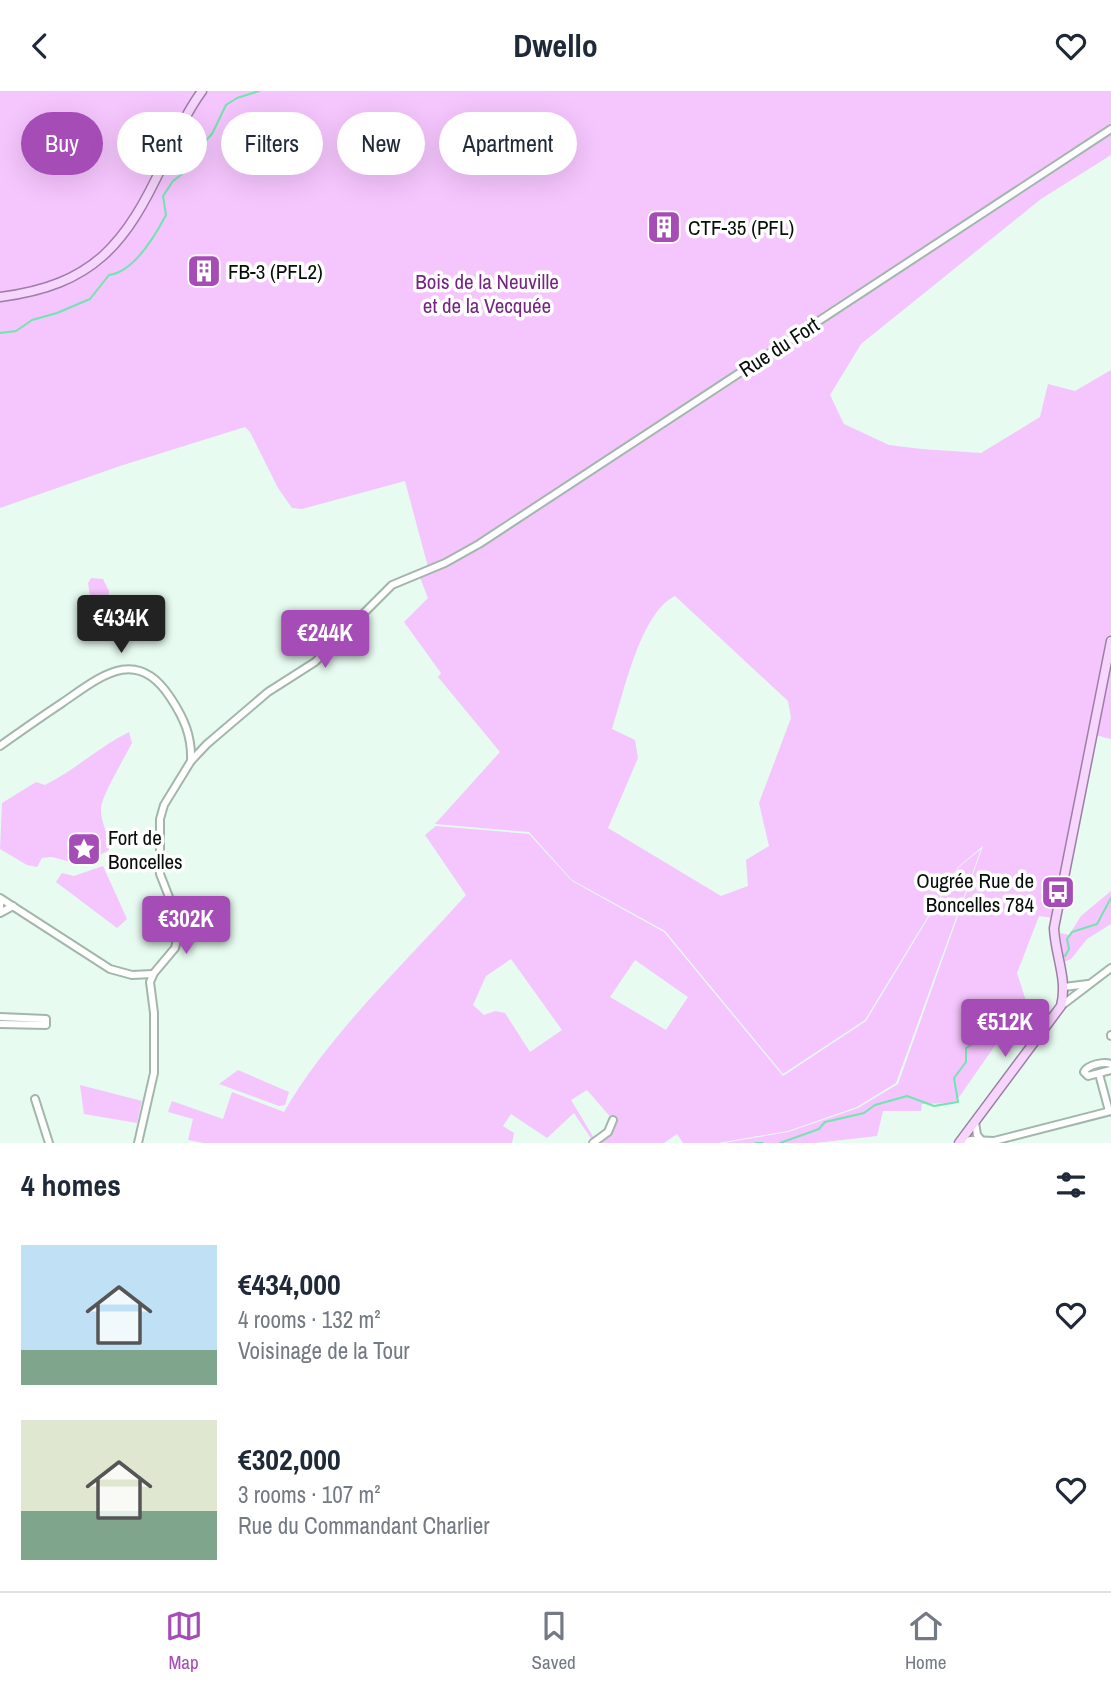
<!DOCTYPE html>
<html lang="en">
<head>
<meta charset="utf-8">
<style>
  :root { --surface:#fff; --page:#f2f2f3; --text:#1f2937; --muted:#747a83; --line:#e0e1e3; --accent:#a64cb7 }
  body { margin:0; font-family:"Archivo Narrow",sans-serif; background:var(--page); color:var(--text); height:100vh; display:flex; flex-direction:column; font-size:26px; white-space:nowrap }
  * { box-sizing:border-box; margin:0 }
  p { font-size:23px; color:var(--muted) }
  .icon { flex:none; width:38px; height:38px; fill:none; stroke:currentColor; stroke-width:2; stroke-linecap:round; stroke-linejoin:round }
  .map { position:relative; height:1052px; overflow:hidden }
  .sheet { display:flex; flex-direction:column; background:var(--surface); flex:1 }
  .sheet>* { flex:none }
  .guide { position:absolute; left:21px; top:21px; width:700px; height:63px; display:flex; gap:14px }
  .price { position:absolute; translate:-50% -60px; padding:0 16px; border-radius:7px; background:var(--accent); color:#fff; font-size:23px; line-height:46px; filter:drop-shadow(0 2px 4px #0008) }
  .price::after { content:''; position:absolute; left:50%; top:42px; width:21px; height:16px; margin-left:-10px; background:inherit; clip-path:polygon(0 0,100% 0,50% 100%) }
  .price.active { background:#222; color:#fff }
  ul { padding:0; list-style:none }
  li { display:flex; align-items:center; gap:21px; height:175px; padding:0 21px }
  li span { display:grid; place-items:center; flex:none; width:196px; height:140px; border-radius:0px; color:#555 }
  li>.icon { margin-inline-start:auto }
  span .icon { width:84px; height:84px; fill:#fffc; stroke-width:1 }
  li b { font-size:30px }
  h2 { display:flex; justify-content:space-between; align-items:center; height:84px; padding:0 21px; font-size:30px }
  .pill { padding:0 24px; border-radius:32px; background:var(--surface); box-shadow:0 7px 28px #0002; font-size:24px; line-height:63px }
  .pill.active { background:var(--accent); color:#fff }
  header { display:flex; justify-content:space-between; align-items:center; height:91px; padding:0 21px; background:var(--surface); font-size:32px; font-weight:700 }
  .tabs { display:flex; justify-content:space-around; align-items:center; height:98px; border-top:2px solid var(--line); background:var(--surface); font-size:19px; color:var(--muted) }
  .tabs a { display:grid; justify-items:center; gap:4px }
  .tabs .active { color:var(--accent) }
  .map>svg:first-child { display:block }
</style>
</head>
<body>
<header><svg class="icon" aria-label="back" viewBox="0 0 24 24"><path d="M15 5l-7 7 7 7"/></svg>Dwello<svg class="icon" aria-label="heart" viewBox="0 0 24 24"><path d="M12 20l-8-8c-3-5 5-10 8-4 3-6 11-1 8 4z"/></svg></header>
<div class="map">
<svg width="1111" height="1052" viewBox="0 0 1111 1052">
  <rect width="100%" height="100%" fill="#e7fbf0"/>
  <!-- green -->
  <g fill="#f5c5fd" fill-rule="evenodd">
    <path d="M0 0H1111V35L468 457 428 476 405 390 302 418 292 417 278 397 250 341 245 336 120 375 0 417Z"/>
    <path d="M1111 42V64L1041 108 861 253 830 304 844 333 889 354 921 358 981 362 1040 326 1048 293 1075 300 1111 279V542L1081 674 1054 827 1039 825 1017 882 1026 910 955 1012 922 1013 921 1020H883L877 1045 815 1052H724L788 1041 858 1017 898 993 983 755 958 776 865 929 783 983 665 840 572 789 529 741 435 733 500 661 438 586 441 582 404 531 428 507 419 484 466 464ZM675 505 788 610 791 627 759 712 769 755 746 769 748 795 721 805 608 737 638 667 635 649 612 638C624 602 640 522 675 505Z"/>
    <path d="M91 487 103 488 109 500 106 526 101 529 93 525 88 492Z"/>
    <path d="M1111 563V648L1095 644Z"/>
    <path d="M129 641 132 652C125 666 102 704 101 717 100 732 110 744 109 759L82 774 52 766 42 767 37 776 27 774 0 758 2 712 36 691 45 694C75 679 99 656 129 641Z"/>
    <path d="M436 735 529 743 572 790 664 841 783 985 866 930 959 776 981 758 896 992 857 1016 788 1040 718 1052H683L677 1043 664 1052H594L574 1022 547 1047 511 1023 503 1035 514 1042 512 1052H204L188 1049 193 1028 168 1021 172 1010 223 1028 232 1001 284 1021C331 940 404 874 466 804L425 744ZM511 868 562 939 530 961 505 922 495 920 484 924 473 914 486 885ZM635 869 688 906 666 939 610 906ZM587 999 613 1029 594 1047 571 1009Z"/>
    <path d="M103 775 127 828 117 837 56 791 62 782 74 785Z"/>
    <path d="M1111 800V833L1087 848 1071 868 1064 871 1060 842 1069 844 1081 825Z"/>
    <path d="M238 979 289 1001 285 1014 279 1015 219 993Z"/>
    <path d="M80 994 142 1010 137 1032 84 1023Z"/>
  </g>
  <g fill="none" stroke-linecap="round" stroke-linejoin="round">
    <!-- stream -->
    <g stroke="#71e4af" stroke-width="2">
      <path d="M0 242 16 240 32 229 57 222 90 208 109 184C134 181 155 145 166 124L163 105 173 90 182 83 187 69 212 43 226 14 237 7 259 0"/>
      <path d="M1065 865 1069 858 1067 848 1072 841 1097 833 1111 807"/>
      <path d="M755 1052H763"/>
      <path d="M780 1052 819 1038 825 1031 864 1022 875 1014 907 1005 934 1015 958 1011 954 987 966 971V957L1028 919"/>
    </g>
    <!-- minor casing -->
    <g stroke="#a3b6ab" stroke-width="10">
      <g id="minor">
        <path d="M0 655C21 640 41 626 62 612 100 586 136 554 170 606 184 627 192 645 191 670"/>
        <path d="M0 807 110 878 132 884 153 883"/>
        <path d="M0 812V822L13 815"/>
        <path d="M1064 896 1088 893"/>
        <path d="M1061 915 1111 877"/>
        <path d="M0 926 46 928V934L0 933"/>
        <path d="M1111 945V944"/>
        <path d="M1111 973C1104 970 1087 974 1084 981L1088 985 1111 979"/>
        <path d="M1099 983 1109 1020"/>
        <path d="M35 1008 49 1052"/>
        <path d="M975 1031 977 1044 983 1051"/>
        <path d="M138 1052 154 982V922L150 891 154 882 175 857 179 841 178 829 160 783V728L164 714 191 670 207 653 268 601 315 571 392 494 445 472 479 453 1111 38"/>
        <path d="M593 1052 608 1041 613 1029"/>
        <path d="M960 1052 970 1049 994 1050 1111 1020"/>
      </g>
    </g>
    <!-- major casing -->
    <g stroke="#9e7ea6" stroke-width="11">
      <g id="major">
        <path d="M0 206C94 194 126 153 164 71 175 47 186 22 202 0"/>
        <path d="M959 1052 1061 915C1068 888 1055 864 1054 837L1111 550"/>
      </g>
    </g>
    <!-- minor -->
    <use href="#minor" stroke="#fff" stroke-width="6"/>
    <!-- major -->
    <use href="#major" stroke="#f6d6fc" stroke-width="8"/>
  </g>
  <!-- icons -->
  <defs>
    <g id="building-square" transform="scale(1.75)"><rect x="-9" y="-9" width="18" height="18" rx="4" fill="#a64cb7" stroke="#fff"/><path d="M-4-6H4V6H1V3H-1V6H-4ZM-2.5-4.3h1.7v1.8h-1.7ZM.8-4.3h1.7v1.8H.8ZM-2.5-1h1.7V.8h-1.7ZM.8-1h1.7V.8H.8Z" fill="#fff"/></g>
    <g id="sight-square" transform="scale(1.75)"><rect x="-9" y="-9" width="18" height="18" rx="4" fill="#a64cb7" stroke="#fff"/><path d="M0-6L1.8-2.2L6-1.7L2.9 1.2L3.7 5.4L0 3.3L-3.7 5.4L-2.9 1.2L-6-1.7L-1.8-2.2Z" fill="#fff"/></g>
    <g id="bus-square" transform="scale(1.75)"><rect x="-9" y="-9" width="18" height="18" rx="4" fill="#a64cb7" stroke="#fff"/><path d="M-5-6H5V4H4V6H2V4H-2V6H-4V4H-5ZM-3.5-4V0h7V-4ZM-3.5 1.2v1.5H-2V1.2ZM2 1.2v1.5H3.5V1.2Z" fill="#fff"/></g>
  </defs>
  <g fill-rule="evenodd">
    <use href="#building-square" x="664" y="136"/>
    <use href="#building-square" x="204" y="180"/>
    <use href="#sight-square" x="84" y="758"/>
    <use href="#bus-square" x="1058" y="801"/>
  </g>
  <g text-anchor="middle" dominant-baseline="central" stroke-width="7" stroke-linejoin="round" paint-order="stroke">
    <!-- poi labels -->
    <g font-size="21" fill="#070d0a" stroke="#fff" text-anchor="start">
      <text x="688" y="136">CTF-35 (PFL)</text>
      <text x="228" y="180">FB-3 (PFL2)</text>
      <text x="108" y="746">Fort de<tspan x="108" dy="24">Boncelles</tspan></text>
      <text x="1034" y="789" text-anchor="end">Ougrée Rue de<tspan x="1034" dy="24">Boncelles 784</tspan></text>
    </g>
    <!-- park labels -->
    <g font-size="21" fill="#742682" stroke="#fff">
      <text x="487" y="190">Bois de la Neuville<tspan x="487" dy="24">et de la Vecquée</tspan></text>
    </g>
    <!-- street labels -->
    <g font-size="21" fill="#070d0a" stroke="#fff">
      <text transform="translate(779 256) rotate(-33)">Rue du Fort</text>
    </g>
  </g>
</svg>
<b class="price active" style="left:121px;top:564px">€434K</b>
<b class="price" style="left:325px;top:579px">€244K</b>
<b class="price" style="left:186px;top:865px">€302K</b>
<b class="price" style="left:1005px;top:968px">€512K</b>
<div class="guide">
<a class="pill active">Buy</a>
<a class="pill">Rent</a>
<a class="pill">Filters</a>
<a class="pill">New</a>
<a class="pill">Apartment</a>
</div>
</div>
<section class="sheet">
<h2>4 homes<svg class="icon" aria-label="filters" viewBox="0 0 24 24"><path d="M4 7h16M4 17h16"/><circle cx="9" cy="7" r="2"/><circle cx="15" cy="17" r="2"/></svg></h2>
<ul>
<li><span style="background:linear-gradient(#bfe0f5 75%,#7fa58c 0)"><svg class="icon" aria-label="home" viewBox="0 0 24 24"><path d="M3 11l9-7 9 7M6 9v11h12V9"/></svg></span><div><b>€434,000</b><p>4 rooms · 132 m²</p><p>Voisinage de la Tour</p></div><svg class="icon" aria-label="heart" viewBox="0 0 24 24"><path d="M12 20l-8-8c-3-5 5-10 8-4 3-6 11-1 8 4z"/></svg></li>
<li><span style="background:linear-gradient(#dfe7d0 65%,#7fa58c 0)"><svg class="icon" aria-label="home" viewBox="0 0 24 24"><path d="M3 11l9-7 9 7M6 9v11h12V9"/></svg></span><div><b>€302,000</b><p>3 rooms · 107 m²</p><p>Rue du Commandant Charlier</p></div><svg class="icon" aria-label="heart" viewBox="0 0 24 24"><path d="M12 20l-8-8c-3-5 5-10 8-4 3-6 11-1 8 4z"/></svg></li>
</ul>
</section>
<nav class="tabs">
<a class="active"><svg class="icon" aria-label="map" viewBox="0 0 24 24"><path d="M3 6l6-2 6 2 6-2v14l-6 2-6-2-6 2zM9 4v14M15 6v14"/></svg>Map</a>
<a><svg class="icon" aria-label="saved" viewBox="0 0 24 24"><path d="M7 4h10v16l-5-4-5 4z"/></svg>Saved</a>
<a><svg class="icon" aria-label="home" viewBox="0 0 24 24"><path d="M3 11l9-7 9 7M6 9v11h12V9"/></svg>Home</a>
</nav>
</body>
</html>
